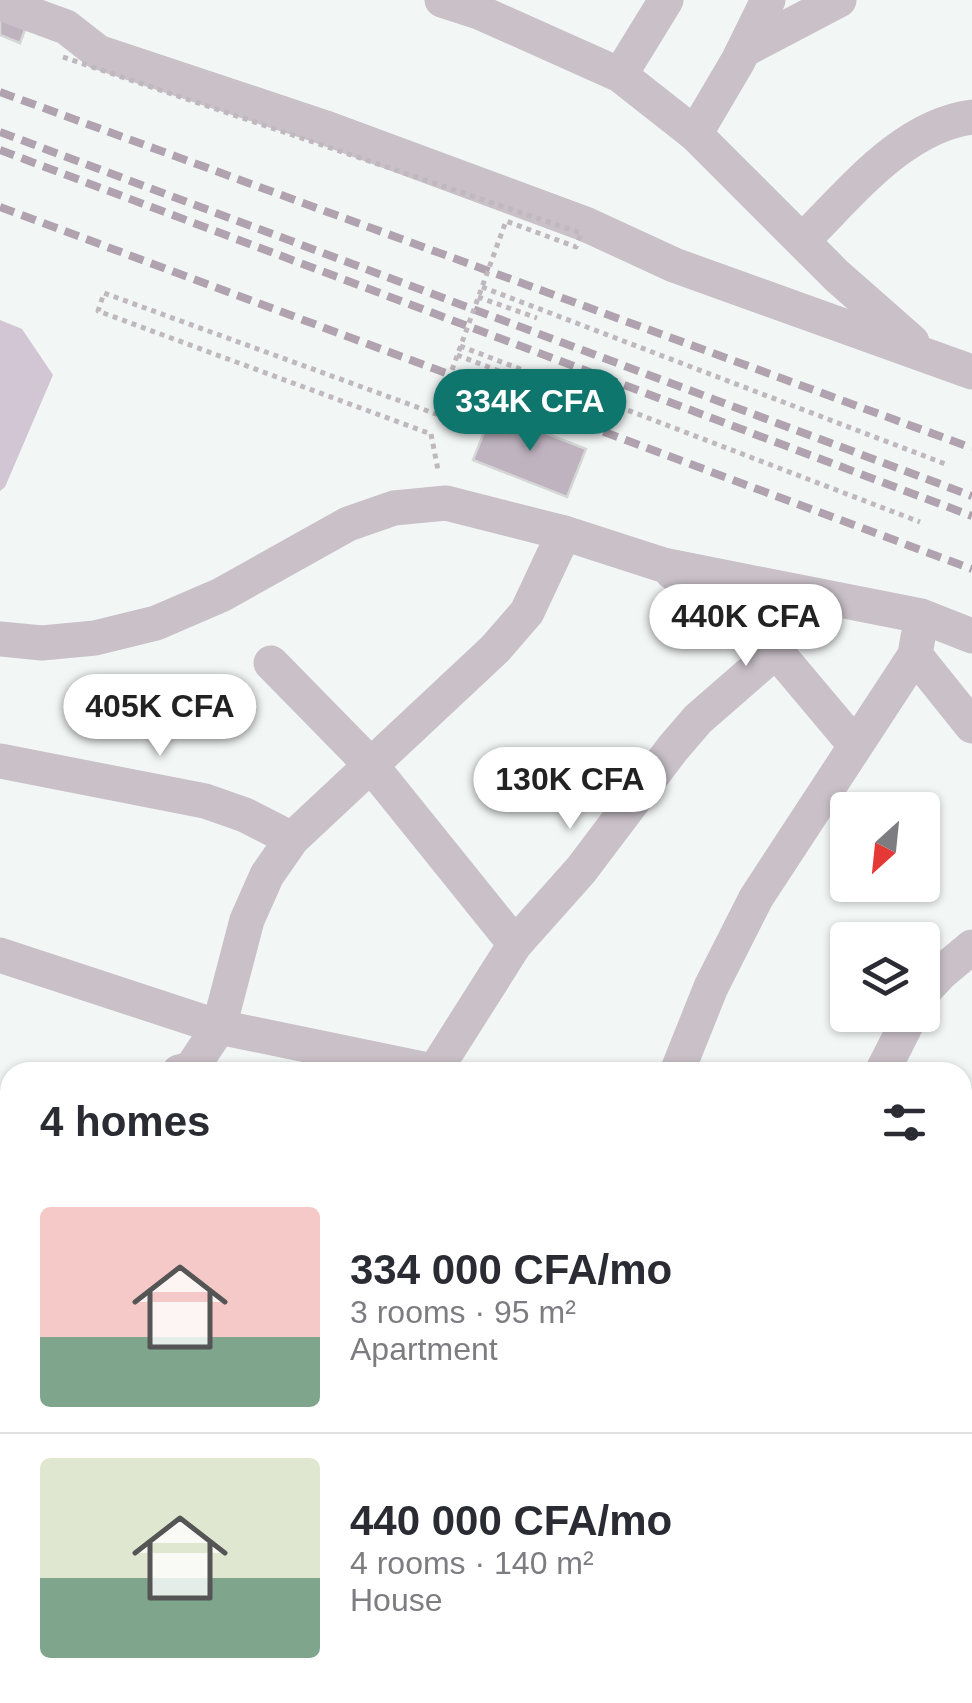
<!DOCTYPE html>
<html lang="en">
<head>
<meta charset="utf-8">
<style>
  :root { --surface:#fff; --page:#f2f2f3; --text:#2b2b33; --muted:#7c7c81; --line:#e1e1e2; --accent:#0f766e }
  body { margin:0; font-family:Arial,sans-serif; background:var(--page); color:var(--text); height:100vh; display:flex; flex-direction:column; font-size:38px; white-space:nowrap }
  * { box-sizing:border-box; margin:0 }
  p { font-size:32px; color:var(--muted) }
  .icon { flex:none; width:55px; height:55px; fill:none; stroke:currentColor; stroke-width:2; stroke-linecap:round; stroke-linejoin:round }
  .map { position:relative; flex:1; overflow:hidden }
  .details { position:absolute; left:0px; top:1062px; width:972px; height:642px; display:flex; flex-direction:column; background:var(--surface); border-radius:30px 30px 0 0; box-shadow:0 2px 8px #0004 }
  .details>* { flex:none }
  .needle { width:65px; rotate:207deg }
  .fabs { position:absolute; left:830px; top:792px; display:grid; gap:20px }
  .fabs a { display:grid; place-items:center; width:110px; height:110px; border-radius:10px; background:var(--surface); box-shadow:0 2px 8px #0004; font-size:50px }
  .price { position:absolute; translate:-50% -85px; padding:0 22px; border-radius:35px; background:#fff; color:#222; font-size:32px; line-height:65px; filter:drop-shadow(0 2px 5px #0008) }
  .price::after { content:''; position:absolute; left:50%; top:60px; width:30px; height:22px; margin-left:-15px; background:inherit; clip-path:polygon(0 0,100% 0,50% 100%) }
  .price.active { background:var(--accent); color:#fff }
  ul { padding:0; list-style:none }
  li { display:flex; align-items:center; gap:30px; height:250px; padding:0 40px }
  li+li { border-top:2px solid var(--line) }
  li span { display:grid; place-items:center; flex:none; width:280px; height:200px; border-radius:10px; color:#555 }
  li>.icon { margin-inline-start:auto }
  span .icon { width:120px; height:120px; fill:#fffc; stroke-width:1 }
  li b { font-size:42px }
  h2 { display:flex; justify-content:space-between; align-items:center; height:120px; padding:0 40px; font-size:42px }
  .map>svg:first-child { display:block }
</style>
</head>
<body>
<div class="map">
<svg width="972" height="1703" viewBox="0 0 972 1703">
  <rect width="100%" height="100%" fill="#f2f6f5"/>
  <!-- water -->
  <g fill="#d2c6d4">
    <path d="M0 320 22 329 53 375 5 487 0 491Z"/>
    <path d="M972 1549V1703H371L396 1695H962L963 1550Z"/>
  </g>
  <!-- building -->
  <g fill="#bfb3bf" stroke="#d5d7d6" stroke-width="2.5">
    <path d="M0 8 29 19 20 43 0 35Z"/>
    <path d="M492 412 586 449 567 497 473 460Z"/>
  </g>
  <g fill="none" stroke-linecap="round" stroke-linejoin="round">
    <!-- path -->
    <g stroke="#bfb8be" stroke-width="5" stroke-dasharray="5 5" stroke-linecap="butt">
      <path d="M482 287 948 465"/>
      <path d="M478 297 537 318"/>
      <path d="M460 346 920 522"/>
      <path d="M457 355 512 376"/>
      <path d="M431 434 438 470"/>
    </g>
    <!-- minor -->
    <g stroke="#c9c0c8" stroke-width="35">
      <path d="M442 0 479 12 620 75 695 134 837 276 912 342"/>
      <path d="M0 3 66 27 98 52 323 127 585 224 674 265 972 372"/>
      <path d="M744 50 839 0"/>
      <path d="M620 75 666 0"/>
      <path d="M695 134 738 61 768 0"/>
      <path d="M803 240C850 194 902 126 972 117"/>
      <path d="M672 572 776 651 855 745"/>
      <path d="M918 637 915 655 972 726"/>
      <path d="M0 639 42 643 95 638 156 623 221 595 348 524 394 508 446 503 564 533 663 565 921 616 972 636"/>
      <path d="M271 663 370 764 515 944"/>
      <path d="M0 761 205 801 245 815 292 839"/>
      <path d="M0 955 219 1027 437 1072"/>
      <path d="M922 993 942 972 972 947"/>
      <path d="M179 1072 191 1069 219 1027 247 920 267 875 292 839 495 649 527 612 564 533"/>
      <path d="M434 1072 515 944 581 870 673 748 698 719 776 651"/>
      <path d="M677 1072 711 987 756 898 915 655"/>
      <path d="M882 1072 911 1015"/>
      <path d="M0 1152 10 1147"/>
      <path d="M962 1246 972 1250"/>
      <path d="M0 1627 10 1621"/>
      <path d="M180 1695V1703"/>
    </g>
    <!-- rail -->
    <g stroke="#b0a3af" stroke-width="8" stroke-dasharray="15 8" stroke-linecap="butt">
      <path d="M0 92 972 448"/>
      <path d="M0 132 972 496"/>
      <path d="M0 150 972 516"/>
      <path d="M0 207 972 569"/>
    </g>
    <!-- path-bridge -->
    <path stroke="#bfb8be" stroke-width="5" stroke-dasharray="5 5" stroke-linecap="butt" d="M63 57 581 233 576 247 506 221 436 414 104 293 98 311 431 434"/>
  </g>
</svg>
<div class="fabs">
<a><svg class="needle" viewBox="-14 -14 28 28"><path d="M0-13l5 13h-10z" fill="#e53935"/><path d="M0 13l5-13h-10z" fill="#7c7c81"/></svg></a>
<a><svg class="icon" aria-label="layers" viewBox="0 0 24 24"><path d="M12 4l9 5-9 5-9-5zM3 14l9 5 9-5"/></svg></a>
</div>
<b class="price active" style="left:530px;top:454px">334K CFA</b>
<b class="price" style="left:746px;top:669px">440K CFA</b>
<b class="price" style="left:160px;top:759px">405K CFA</b>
<b class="price" style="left:570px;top:832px">130K CFA</b>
<section class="details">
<h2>4 homes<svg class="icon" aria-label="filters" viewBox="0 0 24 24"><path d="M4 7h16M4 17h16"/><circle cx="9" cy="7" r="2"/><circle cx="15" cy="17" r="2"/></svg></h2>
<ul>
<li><span style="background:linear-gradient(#f6c9c9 65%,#7fa58c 0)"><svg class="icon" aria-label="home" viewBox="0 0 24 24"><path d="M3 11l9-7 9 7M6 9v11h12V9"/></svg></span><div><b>334 000 CFA/mo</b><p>3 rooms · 95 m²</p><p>Apartment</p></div></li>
<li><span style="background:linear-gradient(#dfe7d0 60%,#7fa58c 0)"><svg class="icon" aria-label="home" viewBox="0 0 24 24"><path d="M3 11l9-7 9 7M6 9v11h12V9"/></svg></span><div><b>440 000 CFA/mo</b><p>4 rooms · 140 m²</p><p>House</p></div></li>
</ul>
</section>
</div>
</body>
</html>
